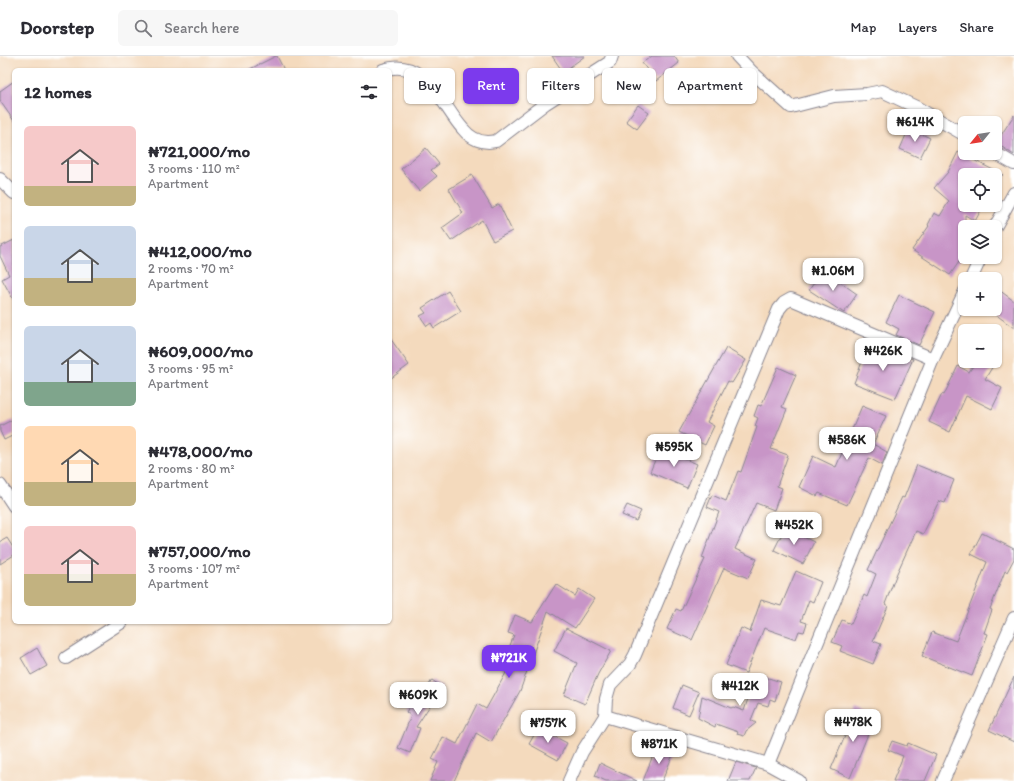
<!DOCTYPE html>
<html lang="en">
<head>
<meta charset="utf-8">
<style>
  :root { --surface:#fff; --page:#f7f7f7; --text:#2b2b33; --muted:#7c7c81; --line:#e1e1e2; --accent:#7c3aed }
  body { margin:0; font-family:Itim,sans-serif; background:var(--page); color:var(--text); height:100vh; display:flex; flex-direction:column; font-size:15px; white-space:nowrap }
  * { box-sizing:border-box; margin:0 }
  p { font-size:13px; color:var(--muted) }
  .icon { flex:none; width:22px; height:22px; fill:none; stroke:currentColor; stroke-width:2; stroke-linecap:round; stroke-linejoin:round }
  .map { position:relative; flex:1; overflow:hidden }
  .details { position:absolute; left:12px; top:12px; width:380px; height:556px; display:flex; flex-direction:column; background:var(--surface); border-radius:6px; box-shadow:0 1px 3px #0004 }
  .details>* { flex:none }
  .banner { position:absolute; left:404px; top:12px; width:380px; height:36px; display:flex; gap:8px }
  .needle { width:26px; rotate:240deg }
  .buttons { position:absolute; left:958px; top:60px; display:grid; gap:8px }
  .buttons a { display:grid; place-items:center; width:44px; height:44px; border-radius:6px; background:var(--surface); box-shadow:0 1px 3px #0004; font-size:20px }
  .price { position:absolute; translate:-50% -34px; padding:0 9px; border-radius:8px; background:#fff; color:#222; font-size:13px; line-height:26px; filter:drop-shadow(0 1px 2px #0008) }
  .price::after { content:''; position:absolute; left:50%; top:24px; width:12px; height:9px; margin-left:-6px; background:inherit; clip-path:polygon(0 0,100% 0,50% 100%) }
  .price.current { background:var(--accent); color:#fff }
  ul { padding:0; list-style:none }
  li { display:flex; align-items:center; gap:12px; height:100px; padding:0 12px }
  li span { display:grid; place-items:center; flex:none; width:112px; height:80px; border-radius:6px; color:#555 }
  li>.icon { margin-inline-start:auto }
  span .icon { width:48px; height:48px; fill:#fffc; stroke-width:1 }
  li b { font-size:17px }
  h2 { display:flex; justify-content:space-between; align-items:center; height:48px; padding:0 12px; font-size:17px }
  .tag { padding:0 14px; border-radius:6px; background:var(--surface); box-shadow:0 1px 3px #0004; font-size:14px; line-height:36px }
  .tag.current { background:var(--accent); color:#fff }
  header { display:flex; align-items:center; gap:24px; box-sizing:border-box; height:56px; padding:0 20px; background:var(--surface); border-bottom:1px solid var(--line) }
  header strong { font-size:19px }
  nav { display:flex; gap:22px; margin-inline-start:auto; font-size:14px }
  .search { width:280px; height:36px; background:var(--page); display:flex; align-items:center; gap:10px; box-sizing:border-box; padding:0 14px; border-radius:6px; color:var(--muted); font-size:15px }
  .map>svg:first-child { display:block }
</style>
</head>
<body>
<header>
<strong>Doorstep</strong>
<div class="search"><svg class="icon" aria-label="search" viewBox="0 0 24 24"><circle cx="10" cy="10" r="6"/><path d="M15 15l6 6"/></svg>Search here</div>
<nav><a>Map</a><a>Layers</a><a>Share</a></nav>
</header>
<div class="map">
<svg width="1014" height="725" viewBox="0 0 1014 725">
  <rect width="100%" height="100%" fill="#fff"/>
  <filter id="ink" filterUnits="userSpaceOnUse"><feTurbulence type="fractalNoise" baseFrequency=".025" numOctaves="2"/><feDisplacementMap in="SourceGraphic" scale="8" xChannelSelector="R" yChannelSelector="G"/><feConvolveMatrix kernelMatrix="1 2 1 2 8 2 1 2 1" color-interpolation-filters="sRGB"/></filter>
  <filter id="wash" filterUnits="userSpaceOnUse"><feTurbulence type="fractalNoise" baseFrequency=".012" numOctaves="4" result="noise"/><feDisplacementMap in="SourceGraphic" scale="16" xChannelSelector="R" yChannelSelector="G"/><feGaussianBlur stdDeviation="0.9" result="paint"/><feColorMatrix in="noise" values="0 0 0 0 0 0 0 0 0 0 0 0 0 0 0 0 0 1.4 0 .05"/><feComposite in="paint" operator="in"/></filter>
  <g filter="url(#wash)">
    <rect width="100%" height="100%" fill="#f4dabd"/>
    <g id="blocks">
      <!-- building -->
      <g fill="#c895c7">
        <path d="M277 0 284 14H248L276 0Z"/>
        <path d="M552 0H585L563 16Z"/>
        <path d="M652 0H674L679 7 656 25 642 7Z"/>
        <path d="M14 25V65L0 45V35Z"/>
        <path d="M638 49 649 57 637 73 626 65Z"/>
        <path d="M1014 59V99L996 87Z"/>
        <path d="M909 72 930 82 920 102 900 93Z"/>
        <path d="M426 92 439 108 431 114 437 120 419 135 401 113Z"/>
        <path d="M958 96 1003 119H965V149H984L975 165 965 159V186L959 197 963 200 950 219 912 194 929 170 928 169 934 157 940 160 949 145 934 132 948 116Z"/>
        <path d="M472 119 492 152 499 148 512 175 493 185 482 164 451 185 442 172 463 157 449 133Z"/>
        <path d="M14 184V245L2 223 9 219 0 200V191Z"/>
        <path d="M823 214 857 238 844 257 809 234Z"/>
        <path d="M999 234 1014 245V272L995 258V239Z"/>
        <path d="M448 235 461 255 434 272 431 267 427 270 420 260 426 257 422 252Z"/>
        <path d="M899 239 935 256 919 289 896 279 899 273 886 266Z"/>
        <path d="M390 282 409 309 390 323Z"/>
        <path d="M861 290 884 303 889 293 913 303 895 343 854 327 863 303 856 299Z"/>
        <path d="M726 292 746 304 732 327 728 325 707 366 714 370 705 389 679 376Z"/>
        <path d="M976 305H996L985 323 1002 332 992 353 966 340 950 376 929 366 942 338 944 339 958 310 969 316Z"/>
        <path d="M778 311 796 319 782 351 787 353 771 393 788 399 777 430 782 432 774 454 756 447 735 493 757 503 748 522 724 512 692 584 667 573 676 553 681 555 705 503 702 502 719 456 707 451 712 439 726 445 738 415 741 416 757 371 755 370 758 362 754 360 758 349 761 350Z"/>
        <path d="M862 350 886 360 873 388 887 396 882 409 869 402 847 449 819 437 817 440 799 431 813 400 836 411Z"/>
        <path d="M14 363V379L4 384 0 375V370Z"/>
        <path d="M660 392 697 408 687 432 650 416Z"/>
        <path d="M917 409 954 424 945 447 939 445 923 478 916 475 897 517 885 548 888 550 873 585 881 588 873 608 840 595 842 590 832 586 842 564 851 568 864 539 867 541 876 518 868 514 902 441 904 442Z"/>
        <path d="M627 449 641 455 636 465 622 459Z"/>
        <path d="M785 472 814 486 803 508 774 494Z"/>
        <path d="M982 477 1014 493V503L1007 516 1005 515 990 553 992 554 984 577 988 578 972 620 922 600 932 576 956 585 987 506 971 498Z"/>
        <path d="M7 482 14 493V499L0 508V486Z"/>
        <path d="M796 515 821 526 813 546 809 544 801 565 807 567 804 576 799 575 796 583 764 572 746 617 726 609 741 572 750 576 761 544 781 550Z"/>
        <path d="M556 528 575 540 579 533 594 543 575 572 548 555 520 635 491 686 476 677 454 725H430L438 706 432 703 443 681 457 688 477 648 486 653 507 615 501 613 514 579 508 577 515 559 532 566Z"/>
        <path d="M566 572 611 595 598 618 585 648 564 639 577 607 554 595Z"/>
        <path d="M37 592 47 610 31 619 21 602Z"/>
        <path d="M756 618 781 626 775 645 770 643 768 650 758 647 751 664 756 667 746 675 744 680 737 678 738 676 716 668 715 671 698 662 702 640 731 652 733 651 744 655Z"/>
        <path d="M1014 621V686L989 674Z"/>
        <path d="M432 624 442 631 416 671 420 672 410 697 398 692 411 660 406 656 415 642 420 644Z"/>
        <path d="M682 629 699 636 689 659 673 652Z"/>
        <path d="M855 653 875 661 850 722 831 713 851 666H849Z"/>
        <path d="M538 672 567 687 558 704 529 688Z"/>
        <path d="M892 685 907 690 908 687 936 699 925 725H893L903 700 888 694Z"/>
        <path d="M657 689 674 696 662 725H643Z"/>
        <path d="M736 706 756 712 750 725H728Z"/>
        <path d="M600 707 637 725H606L595 720Z"/>
      </g>
    </g>
  </g>
  <g filter="url(#ink)">
    <use href="#blocks" fill-opacity="0" stroke="#88848e" stroke-width="1"/>
    <g fill="none" stroke-linecap="round" stroke-linejoin="round">
      <!-- street casing -->
      <g stroke="#88848e" stroke-width="14">
        <g id="street">
          <path d="M737 0 752 16 791 51 834 40 867 38 882 35 916 51 965 79"/>
          <path d="M383 14C426 0 442 50 463 73 471 83 483 88 496 85L546 47 610 6 612 0"/>
          <path d="M995 97 1014 108"/>
          <path d="M0 123 14 137"/>
          <path d="M995 171 1014 137"/>
          <path d="M971 223 981 201"/>
          <path d="M0 429 14 450"/>
          <path d="M66 602 122 566"/>
          <path d="M605 660 768 708 799 725"/>
          <path d="M768 708 933 303 965 235"/>
          <path d="M569 725 582 696 605 660 606 643 610 629 630 608 635 599 779 253 784 247 791 243 933 303"/>
          <path d="M943 725 1014 562"/>
        </g>
      </g>
      <!-- street -->
      <use href="#street" stroke="#fff" stroke-width="12"/>
    </g>
  </g>
</svg>
<div class="buttons">
<a><svg class="needle" viewBox="-14 -14 28 28"><path d="M0-13l5 13h-10z" fill="#e53935"/><path d="M0 13l5-13h-10z" fill="#7c7c81"/></svg></a>
<a><svg class="icon" aria-label="locate" viewBox="0 0 24 24"><circle cx="12" cy="12" r="6"/><path d="M12 2v4M12 18v4M2 12h4M18 12h4"/></svg></a>
<a><svg class="icon" aria-label="layers" viewBox="0 0 24 24"><path d="M12 4l9 5-9 5-9-5zM3 14l9 5 9-5"/></svg></a>
<a>+</a>
<a>−</a>
</div>
<b class="price" style="left:915px;top:87px">₦614K</b>
<b class="price" style="left:833px;top:236px">₦1.06M</b>
<b class="price" style="left:883px;top:316px">₦426K</b>
<b class="price" style="left:847px;top:405px">₦586K</b>
<b class="price" style="left:674px;top:412px">₦595K</b>
<b class="price" style="left:794px;top:490px">₦452K</b>
<b class="price current" style="left:509px;top:623px">₦721K</b>
<b class="price" style="left:740px;top:651px">₦412K</b>
<b class="price" style="left:418px;top:660px">₦609K</b>
<b class="price" style="left:853px;top:687px">₦478K</b>
<b class="price" style="left:548px;top:688px">₦757K</b>
<b class="price" style="left:659px;top:709px">₦871K</b>
<div class="banner">
<a class="tag">Buy</a>
<a class="tag current">Rent</a>
<a class="tag">Filters</a>
<a class="tag">New</a>
<a class="tag">Apartment</a>
</div>
<section class="details">
<h2>12 homes<svg class="icon" aria-label="filters" viewBox="0 0 24 24"><path d="M4 7h16M4 17h16"/><circle cx="9" cy="7" r="2"/><circle cx="15" cy="17" r="2"/></svg></h2>
<ul>
<li><span style="background:linear-gradient(#f6c9c9 75%,#c2b280 0)"><svg class="icon" aria-label="home" viewBox="0 0 24 24"><path d="M3 11l9-7 9 7M6 9v11h12V9"/></svg></span><div><b>₦721,000/mo</b><p>3 rooms · 110 m²</p><p>Apartment</p></div></li>
<li><span style="background:linear-gradient(#c9d6e8 65%,#c2b280 0)"><svg class="icon" aria-label="home" viewBox="0 0 24 24"><path d="M3 11l9-7 9 7M6 9v11h12V9"/></svg></span><div><b>₦412,000/mo</b><p>2 rooms · 70 m²</p><p>Apartment</p></div></li>
<li><span style="background:linear-gradient(#c9d6e8 70%,#7fa58c 0)"><svg class="icon" aria-label="home" viewBox="0 0 24 24"><path d="M3 11l9-7 9 7M6 9v11h12V9"/></svg></span><div><b>₦609,000/mo</b><p>3 rooms · 95 m²</p><p>Apartment</p></div></li>
<li><span style="background:linear-gradient(#ffd9b3 70%,#c2b280 0)"><svg class="icon" aria-label="home" viewBox="0 0 24 24"><path d="M3 11l9-7 9 7M6 9v11h12V9"/></svg></span><div><b>₦478,000/mo</b><p>2 rooms · 80 m²</p><p>Apartment</p></div></li>
<li><span style="background:linear-gradient(#f6c9c9 60%,#c2b280 0)"><svg class="icon" aria-label="home" viewBox="0 0 24 24"><path d="M3 11l9-7 9 7M6 9v11h12V9"/></svg></span><div><b>₦757,000/mo</b><p>3 rooms · 107 m²</p><p>Apartment</p></div></li>
</ul>
</section>
</div>
</body>
</html>
